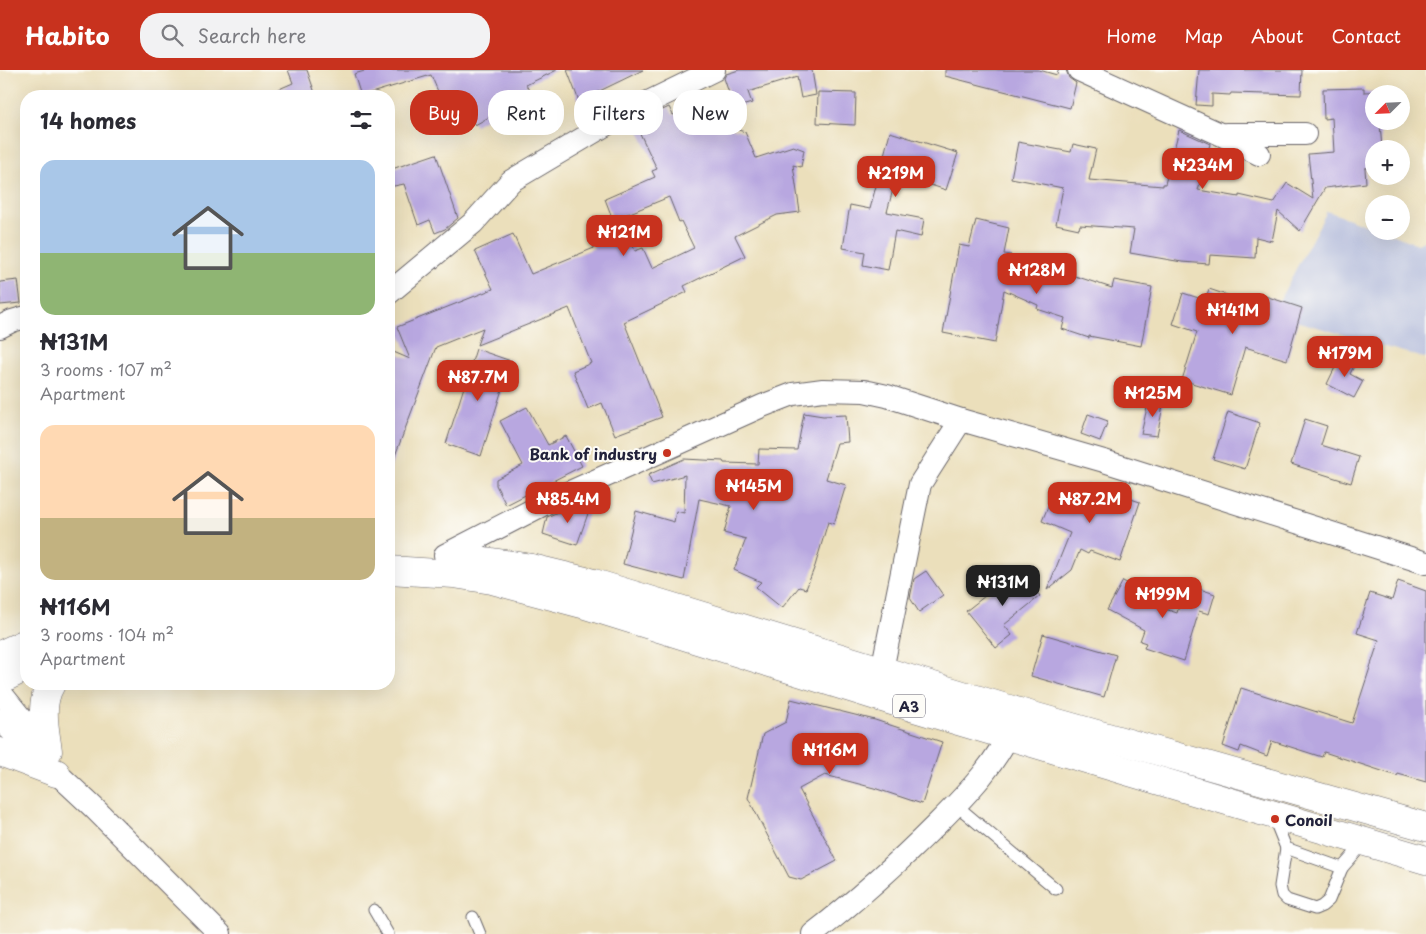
<!DOCTYPE html>
<html lang="en">
<head>
<meta charset="utf-8">
<style>
  :root { --surface:#fff; --page:#f2f2f3; --text:#2b2b33; --muted:#7c7c81; --accent:#c8321e }
  body { margin:0; font-family:"Playpen Sans",sans-serif; background:var(--page); color:var(--text); height:100vh; display:flex; flex-direction:column; font-size:19px; white-space:nowrap }
  * { box-sizing:border-box; margin:0 }
  p { font-size:16px; color:var(--muted) }
  .icon { flex:none; width:28px; height:28px; fill:none; stroke:currentColor; stroke-width:2; stroke-linecap:round; stroke-linejoin:round }
  .map { position:relative; flex:1; overflow:hidden }
  .drawer { position:absolute; left:20px; top:20px; width:375px; height:600px; display:flex; flex-direction:column; background:var(--surface); border-radius:20px; box-shadow:0 5px 20px #0002 }
  .drawer>* { flex:none }
  .guide { position:absolute; left:410px; top:20px; width:475px; height:45px; display:flex; gap:10px }
  .needle { width:32px; rotate:246deg }
  .controls { position:absolute; left:1365px; top:15px; display:grid; gap:10px }
  .controls a { display:grid; place-items:center; width:45px; height:45px; border-radius:50%; background:var(--surface); box-shadow:0 5px 20px #0002; font-size:25px }
  .price { position:absolute; translate:-50% -42px; padding:0 11px; border-radius:10px; background:var(--accent); color:#fff; font-size:16px; line-height:32px; filter:drop-shadow(0 1px 2px #0008) }
  .price::after { content:''; position:absolute; left:50%; top:30px; width:15px; height:11px; margin-left:-8px; background:inherit; clip-path:polygon(0 0,100% 0,50% 100%) }
  .price.active { background:#222; color:#fff }
  ul { padding:0; list-style:none }
  li { display:grid; align-content:center; gap:10px; height:265px; padding:0 20px }
  li span { display:grid; place-items:center; height:155px; border-radius:15px; color:#555 }
  li>.icon { margin-inline-start:auto }
  span .icon { width:90px; height:90px; fill:#fffc; stroke-width:1 }
  li b { font-size:21px }
  h2 { display:flex; justify-content:space-between; align-items:center; height:60px; padding:0 20px; font-size:21px }
  .pill { padding:0 18px; border-radius:20px; background:var(--surface); box-shadow:0 5px 20px #0002; font-size:18px; line-height:45px }
  .pill.active { background:var(--accent); color:#fff }
  header { display:flex; align-items:center; gap:30px; box-sizing:border-box; height:70px; padding:0 25px; background:var(--accent); color:#fff }
  header strong { font-size:24px }
  nav { display:flex; gap:28px; margin-inline-start:auto; font-size:18px }
  .search { width:350px; height:45px; background:var(--page); display:flex; align-items:center; gap:12px; box-sizing:border-box; padding:0 18px; border-radius:20px; color:var(--muted); font-size:19px }
  .map>svg:first-child { display:block }
</style>
</head>
<body>
<header>
<strong>Habito</strong>
<div class="search"><svg class="icon" aria-label="search" viewBox="0 0 24 24"><circle cx="10" cy="10" r="6"/><path d="M15 15l6 6"/></svg>Search here</div>
<nav><a>Home</a><a>Map</a><a>About</a><a>Contact</a></nav>
</header>
<div class="map">
<svg width="1426" height="864" viewBox="0 0 1426 864">
  <rect width="100%" height="100%" fill="#fdfcf7"/>
  <filter id="ink" filterUnits="userSpaceOnUse"><feTurbulence type="fractalNoise" baseFrequency=".02" numOctaves="2"/><feDisplacementMap in="SourceGraphic" scale="10" xChannelSelector="R" yChannelSelector="G"/><feConvolveMatrix kernelMatrix="1 2 1 2 8 2 1 2 1" color-interpolation-filters="sRGB"/></filter>
  <filter id="wash" filterUnits="userSpaceOnUse"><feTurbulence type="fractalNoise" baseFrequency=".0096" numOctaves="4" result="noise"/><feDisplacementMap in="SourceGraphic" scale="20" xChannelSelector="R" yChannelSelector="G"/><feGaussianBlur stdDeviation="1.12" result="paint"/><feColorMatrix in="noise" values="0 0 0 0 0 0 0 0 0 0 0 0 0 0 0 0 0 1.4 0 .05"/><feComposite in="paint" operator="in"/></filter>
  <g filter="url(#wash)">
    <rect width="100%" height="100%" fill="#ebdfbb"/>
    <!-- industrial -->
    <path fill="#bcc3de" d="M1327 141 1374 158V161H1382L1418 174 1426 170V287L1424 288 1272 244Z"/>
    <g id="blocks">
      <!-- building -->
      <g fill="#b8a7e0">
        <path d="M288 0H307L316 26H263L293 13Z"/>
        <path d="M368 0H557L526 15 538 35 522 43 516 32 475 55 471 49 454 59 431 5 361 26 354 4Z"/>
        <path d="M567 0H643L579 31Z"/>
        <path d="M739 0H812L816 25 801 28 797 7 748 22 752 33 734 38 739 50 713 49 712 52 745 62 756 88 793 76 804 80 801 97 793 95 800 142 777 145 735 166 745 186 684 216 687 222 624 252 662 347 615 365 602 333 588 339 573 301 591 293 569 238 477 275 483 258 436 277 390 399 389 398V280L410 289 397 257 493 219 475 181 513 164 531 204 594 178 590 168 624 154 635 181 643 178 652 198 694 178 681 151 679 152 669 127 613 150 605 129 655 107 652 101 657 99 635 53 669 37 673 45 729 23 724 8 726 4Z"/>
        <path d="M945 0H1039L1057 5 1058 0H1066L1069 8 1076 13 1070 38 945 6Z"/>
        <path d="M1199 0H1302L1301 25 1231 23 1230 25 1212 24V36L1196 35Z"/>
        <path d="M1364 18V22L1389 21V24H1374V51L1391 52 1380 53 1382 79H1374V97L1365 98 1366 113 1325 118 1300 161 1278 141 1272 171 1256 167 1255 188 1210 185 1209 194 1182 192 1130 183 1134 159 1080 155 1079 159 1056 154 1063 118 1011 108 1018 72 1071 82 1073 74 1096 79 1089 110 1163 116V114H1165L1179 60 1210 74 1198 120 1239 127V125L1274 133 1287 113 1313 129 1308 84 1334 82 1332 48 1324 49 1323 19Z"/>
        <path d="M818 22 856 23 855 55 817 53Z"/>
        <path d="M890 62 958 83 946 120 897 104 887 142 924 149 921 167 895 161 888 200 863 195 865 182 843 178 850 135 870 139Z"/>
        <path d="M436 84 458 148 445 159 435 163 430 150 418 155 404 114 389 117V100Z"/>
        <path d="M976 150 1009 158 1004 184 1011 185 1009 197 1046 212 1050 198 1112 218 1114 210 1152 217 1141 276 1089 266V268L1062 259 1065 248 1037 239 1038 235 1004 220 995 273 943 263 959 175 969 177Z"/>
        <path d="M18 210 21 233 0 235V212Z"/>
        <path d="M1209 219 1262 237 1265 226 1302 238 1287 290 1245 277 1231 325 1182 310 1197 262 1173 254 1183 223 1205 230Z"/>
        <path d="M476 279 511 291 481 386 446 374Z"/>
        <path d="M1341 285 1356 292 1350 304 1363 311 1354 328 1327 314Z"/>
        <path d="M1149 329 1164 331 1157 366 1141 364Z"/>
        <path d="M527 337 548 375 566 366 582 396 506 435 496 415V409L523 395 500 351Z"/>
        <path d="M1228 342 1260 353 1245 399 1213 389Z"/>
        <path d="M804 343 823 346 846 345 848 372 837 373 826 409 846 415 834 454 828 452 815 496 806 519 799 517 782 538 756 517 761 512 734 500 746 469 724 463 731 436 699 429 684 510 623 494 636 441 674 452 676 441 684 443 685 405 652 414 648 405 684 389 723 391 724 393 758 394 759 379 797 380Z"/>
        <path d="M1088 344 1108 351 1100 371 1081 364Z"/>
        <path d="M1305 349 1327 356 1321 375 1359 387 1351 413 1291 394Z"/>
        <path d="M1086 414 1140 432 1120 492 1090 481 1088 484 1080 480 1072 500 1047 520 1070 463 1042 451 1057 415 1082 425Z"/>
        <path d="M582 431 591 435 577 475 543 464 547 447 558 442 569 445 572 435Z"/>
        <path d="M1019 499 1040 526 1004 555 1012 565 996 578 966 541Z"/>
        <path d="M926 501 943 525 919 542 910 528 914 509Z"/>
        <path d="M1123 511 1137 519 1132 528 1177 543 1185 514 1215 524 1209 544 1199 541 1184 591 1144 578 1146 573 1140 571 1144 560 1107 540Z"/>
        <path d="M1398 511 1426 521V712L1398 704 1397 706 1324 682 1322 687 1272 671 1267 686 1241 676 1239 682 1223 676 1241 618 1352 653 1379 570 1357 563 1370 523 1392 530Z"/>
        <path d="M1043 564 1116 585 1104 627 1031 606Z"/>
        <path d="M791 629 875 650 942 672 922 734 874 718 825 705 799 719 837 791 801 810 789 807 748 728 763 664 786 652Z"/>
      </g>
    </g>
  </g>
  <g filter="url(#ink)">
    <use href="#blocks" fill-opacity="0" stroke="#686468" stroke-width="1"/>
    <g fill="none" stroke-linecap="round" stroke-linejoin="round">
      <!-- service casing -->
      <g stroke="#686468" stroke-width="13">
        <g id="service">
          <path d="M956 735 1056 819"/>
          <path d="M1274 748 1286 778 1342 798 1364 773"/>
          <path d="M1286 778 1280 816 1282 825 1287 830 1315 839 1322 836 1329 830 1342 798"/>
          <path d="M374 840 388 864"/>
          <path d="M473 847 480 864"/>
        </g>
      </g>
      <!-- minor casing -->
      <g stroke="#686468" stroke-width="24">
        <g id="minor">
          <path d="M1079 0 1220 64 1259 84"/>
          <path d="M1226 64H1305"/>
          <path d="M389 223 473 153 511 111 624 44 714 0"/>
          <path d="M0 257 12 251 26 247"/>
          <path d="M445 485 550 431 762 336 793 324 823 320 864 321 887 326 961 350 1104 391 1426 493"/>
          <path d="M882 600 920 414 961 350"/>
          <path d="M0 622 47 680"/>
          <path d="M0 650 93 737 220 864"/>
          <path d="M813 864C857 830 898 793 938 753 968 723 999 691 1015 651"/>
        </g>
      </g>
      <!-- trunk casing -->
      <g stroke="#686468" stroke-width="29">
        <g id="trunk">
          <path d="M465 488 532 498 594 513 1019 642 1426 757"/>
          <path d="M389 500 454 504 492 510 582 534 911 637 1426 790"/>
          <path d="M0 585 26 573"/>
          <path d="M0 610 26 597"/>
          <path d="M48 681C45 659 39 634 51 614"/>
          <path d="M0 682 56 703"/>
        </g>
      </g>
      <!-- service -->
      <use href="#service" stroke="#fff" stroke-width="11"/>
      <!-- minor -->
      <use href="#minor" stroke="#fff" stroke-width="22"/>
      <!-- trunk -->
      <use href="#trunk" stroke="#fff" stroke-width="28"/>
    </g>
  </g>
  <!-- markers -->
  <g fill="#c8321e" stroke="#fdfcf7" stroke-width="2">
    <circle cx="667" cy="383" r="5"/>
    <circle cx="1275" cy="749" r="5"/>
  </g>
  <g text-anchor="middle" dominant-baseline="central" stroke-width="4" stroke-linejoin="round" paint-order="stroke">
    <!-- shield labels -->
    <rect fill="#fdfcf7" stroke="#646373" stroke-width="1" x="893" y="624.5" width="32" height="23" rx="4"/>
    <g font-size="14" font-weight="bold" fill="#22223b">
      <text x="909" y="636">A3</text>
    </g>
    <!-- poi labels -->
    <g font-size="15" font-weight="bold" fill="#22223b" stroke="#fdfcf7" text-anchor="end">
      <text x="657" y="383">Bank of industry</text>
      <text x="1285" y="749" text-anchor="start">Conoil</text>
    </g>
  </g>
</svg>
<div class="controls">
<a><svg class="needle" viewBox="-14 -14 28 28"><path d="M0-13l5 13h-10z" fill="#e53935"/><path d="M0 13l5-13h-10z" fill="#7c7c81"/></svg></a>
<a>+</a>
<a>−</a>
</div>
<b class="price" style="left:1203px;top:120px">₦234M</b>
<b class="price" style="left:896px;top:128px">₦219M</b>
<b class="price" style="left:624px;top:187px">₦121M</b>
<b class="price" style="left:1037px;top:225px">₦128M</b>
<b class="price" style="left:1233px;top:265px">₦141M</b>
<b class="price" style="left:1345px;top:308px">₦179M</b>
<b class="price" style="left:478px;top:332px">₦87.7M</b>
<b class="price" style="left:1153px;top:348px">₦125M</b>
<b class="price" style="left:754px;top:441px">₦145M</b>
<b class="price" style="left:568px;top:454px">₦85.4M</b>
<b class="price" style="left:1090px;top:454px">₦87.2M</b>
<b class="price active" style="left:1003px;top:537px">₦131M</b>
<b class="price" style="left:1163px;top:549px">₦199M</b>
<b class="price" style="left:830px;top:705px">₦116M</b>
<div class="guide">
<a class="pill active">Buy</a>
<a class="pill">Rent</a>
<a class="pill">Filters</a>
<a class="pill">New</a>
</div>
<section class="drawer">
<h2>14 homes<svg class="icon" aria-label="filters" viewBox="0 0 24 24"><path d="M4 7h16M4 17h16"/><circle cx="9" cy="7" r="2"/><circle cx="15" cy="17" r="2"/></svg></h2>
<ul>
<li><span style="background:linear-gradient(#a9c7e8 60%,#8fb573 0)"><svg class="icon" aria-label="home" viewBox="0 0 24 24"><path d="M3 11l9-7 9 7M6 9v11h12V9"/></svg></span><div><b>₦131M</b><p>3 rooms · 107 m²</p><p>Apartment</p></div></li>
<li><span style="background:linear-gradient(#ffd9b3 60%,#c2b280 0)"><svg class="icon" aria-label="home" viewBox="0 0 24 24"><path d="M3 11l9-7 9 7M6 9v11h12V9"/></svg></span><div><b>₦116M</b><p>3 rooms · 104 m²</p><p>Apartment</p></div></li>
</ul>
</section>
</div>
</body>
</html>
